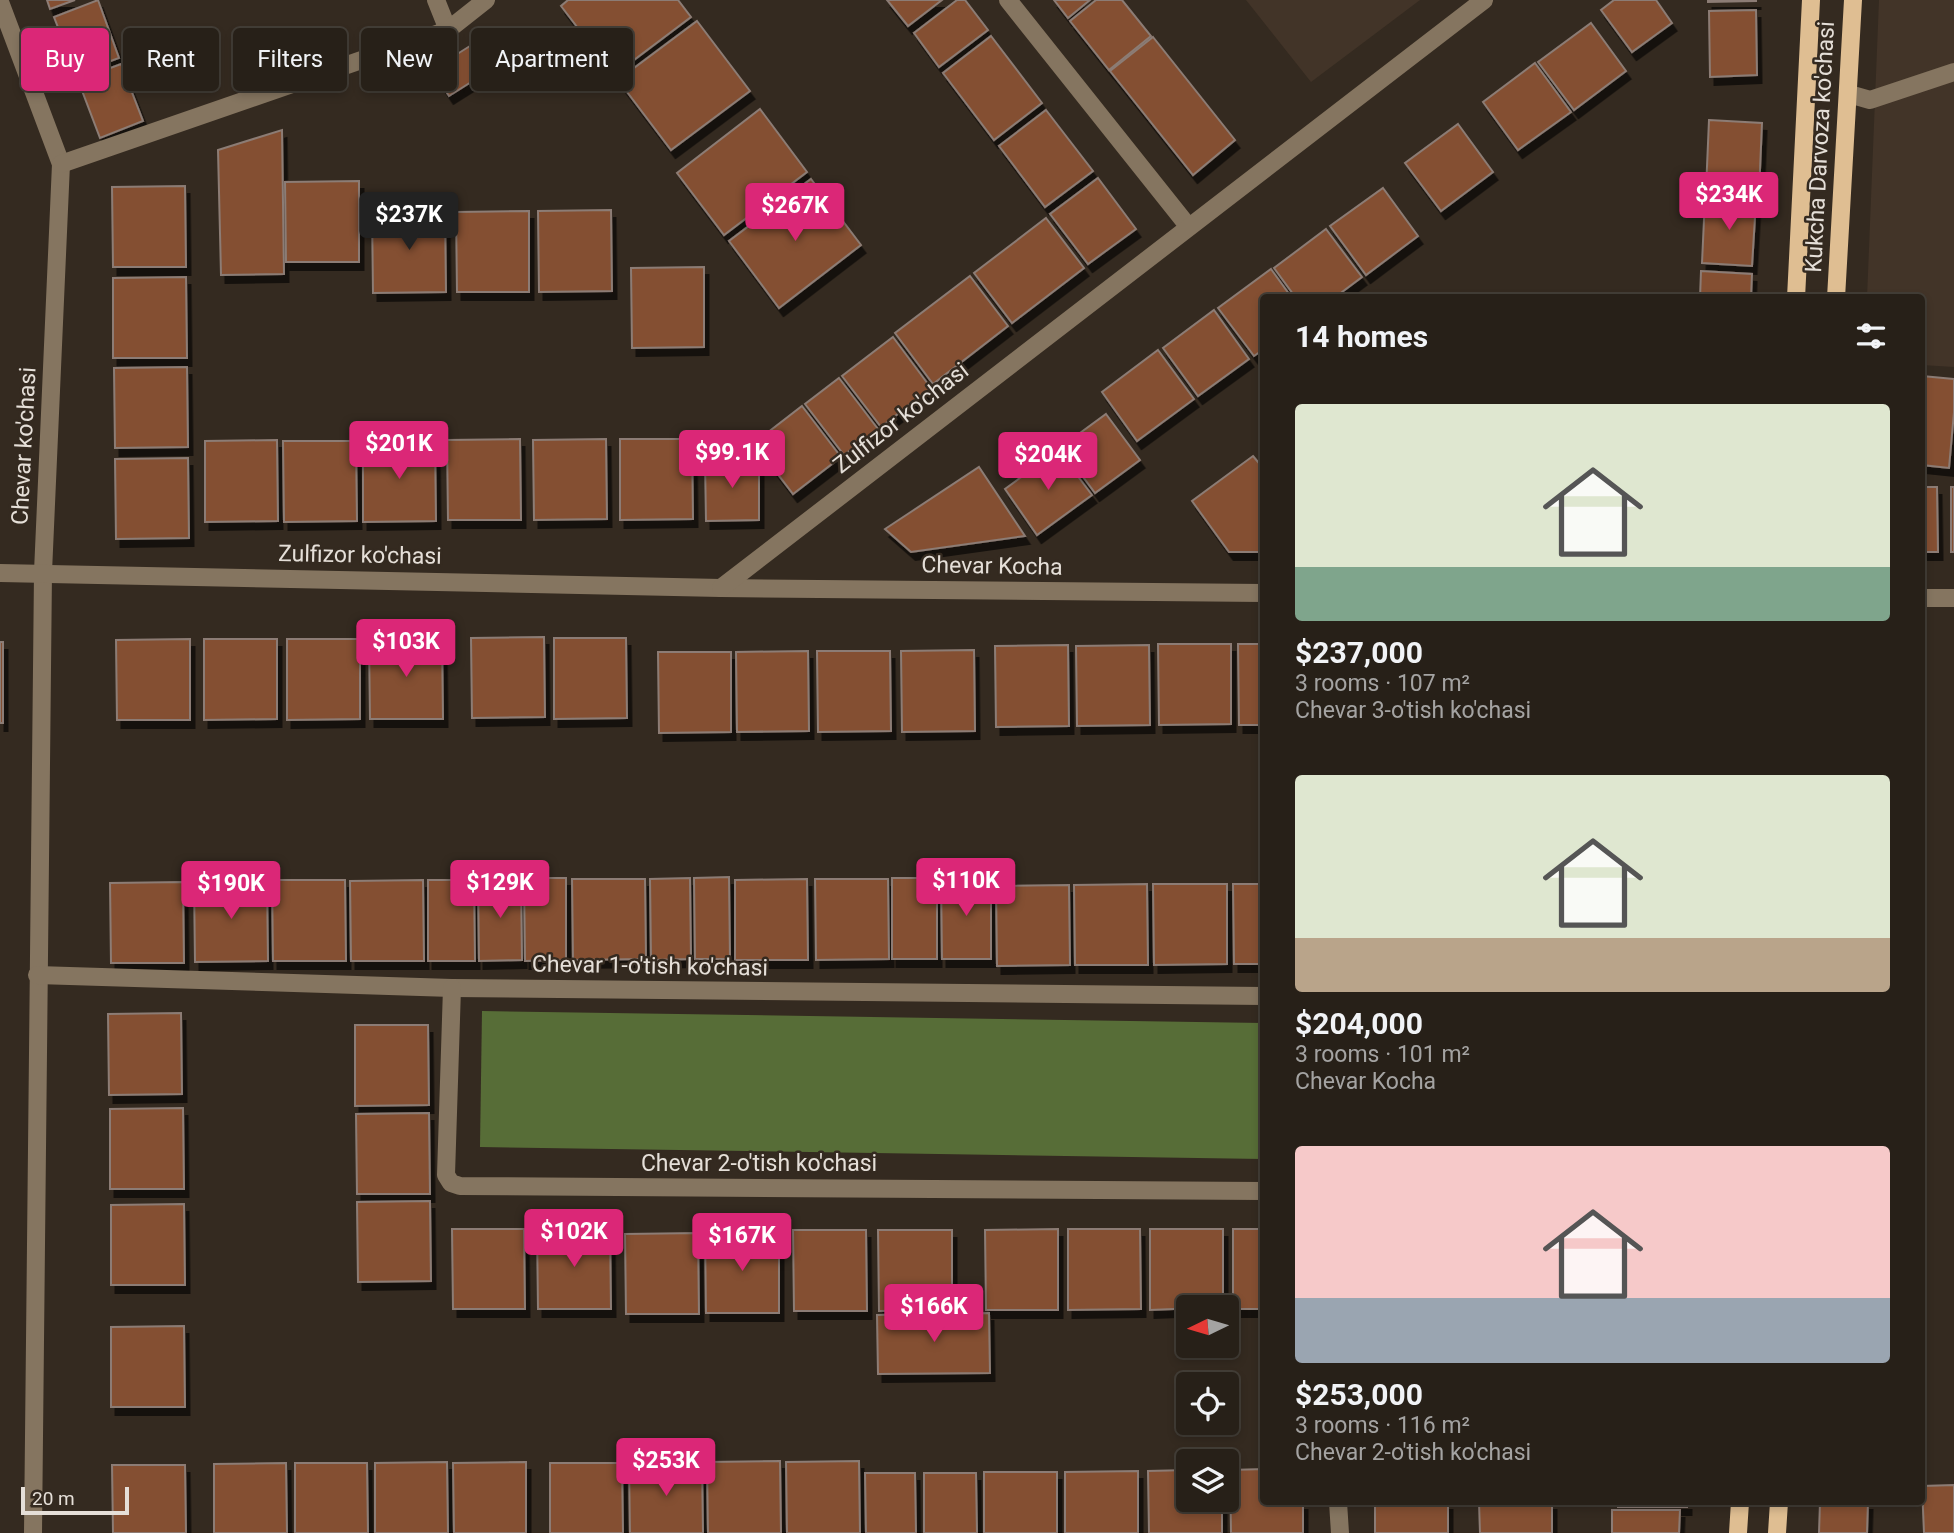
<!DOCTYPE html>
<html lang="en">
<head>
<meta charset="utf-8">
<style>
  :root { --surface:#272018; --page:#2f2821; --text:#f1f3f6; --muted:#a4a3a2; --line:#433e37; --accent:#db2777 }
  body { margin:0; font-family:Roboto,sans-serif; background:var(--page); color:var(--text); height:100vh; display:flex; flex-direction:column; font-size:26px; white-space:nowrap }
  * { box-sizing:border-box; margin:0 }
  p { font-size:23px; color:var(--muted) }
  .icon { flex:none; width:38px; height:38px; fill:none; stroke:currentColor; stroke-width:2; stroke-linecap:round; stroke-linejoin:round }
  .map { position:relative; flex:1; overflow:hidden }
  .side { position:absolute; left:1260px; top:294px; width:665px; height:1211px; display:flex; flex-direction:column; background:var(--surface); border-radius:7px; box-shadow:0 4px 10px #0003,0 0 0 2px var(--line) }
  .side>* { flex:none }
  .top-card { position:absolute; left:21px; top:28px; width:665px; height:63px; display:flex; gap:14px }
  .needle { width:46px; rotate:265deg }
  .buttons { position:absolute; left:1176px; top:1295px; display:grid; gap:14px }
  .buttons a { display:grid; place-items:center; width:63px; height:63px; border-radius:7px; background:var(--surface); box-shadow:0 4px 10px #0003,0 0 0 2px var(--line); font-size:35px }
  .scale { position:absolute; left:21px; bottom:18px; width:108px; box-sizing:border-box; padding-left:7px; border:4px solid #e5dfd8; border-top:0; font-size:19px; line-height:24px; white-space:nowrap; color:#e5dfd8; -webkit-text-stroke:5px #342a20; paint-order:stroke }
  .price { position:absolute; translate:-50% -60px; padding:0 16px; border-radius:7px; background:var(--accent); color:#fff; font-size:23px; line-height:46px; filter:drop-shadow(0 2px 4px #0008) }
  .price::after { content:''; position:absolute; left:50%; top:42px; width:21px; height:16px; margin-left:-10px; background:inherit; clip-path:polygon(0 0,100% 0,50% 100%) }
  .price.selected { background:#222; color:#fff }
  ul { padding:0; list-style:none }
  li { display:grid; align-content:center; gap:14px; height:371px; padding:0 35px }
  li span { display:grid; place-items:center; height:217px; border-radius:7px; color:#555 }
  li>.icon { margin-inline-start:auto }
  span .icon { width:126px; height:126px; fill:#fffc; stroke-width:1 }
  li b { font-size:30px }
  h2 { display:flex; justify-content:space-between; align-items:center; height:84px; padding:0 35px; font-size:30px }
  .chip { padding:0 24px; border-radius:7px; background:var(--surface); box-shadow:0 4px 10px #0003,0 0 0 2px var(--line); font-size:24px; line-height:63px }
  .chip.selected { background:var(--accent); color:#fff }
  .map>svg:first-child { display:block }
</style>
</head>
<body>
<div class="map">
<svg width="1954" height="1533" viewBox="0 0 1954 1533">
  <defs>
    <filter id="shadow"><feDropShadow dx="4.5" dy="8" stdDeviation="0" flood-color="#0009"/></filter>
  </defs>
  <rect width="100%" height="100%" fill="#342a20"/>
  <!-- education -->
  <g fill="#423428">
    <path d="M1246 0H1420L1311 82Z"/>
    <path d="M1879 0H1954V367L1922 365V298H1867Z"/>
  </g>
  <!-- forest -->
  <path fill="#576d37" d="M482 1011 1263 1023V1159L480 1147Z"/>
  <!-- building -->
  <g fill="#845033" stroke="#8c7c74" stroke-width="2" filter="url(#shadow)">
    <path d="M47 0H75L50 9Z"/>
    <path d="M98 0 119 58 76 74 54 17Z"/>
    <path d="M568 0H678L691 17 614 75 561 6Z"/>
    <path d="M887 0H942L908 26Z"/>
    <path d="M957 0H965L988 30 939 67 914 33Z"/>
    <path d="M1054 0H1090L1068 18Z"/>
    <path d="M1096 0H1122L1151 36 1109 70 1070 21Z"/>
    <path d="M1614 0H1656L1672 23 1632 52 1601 10Z"/>
    <path d="M1708 0H1756V1L1708 2Z"/>
    <path d="M1756 10 1757 75 1710 77 1709 11Z"/>
    <path d="M697 21 750 91 671 150 618 80Z"/>
    <path d="M1591 23 1626 71 1574 110 1538 62Z"/>
    <path d="M991 36 1042 103 994 140 943 73Z"/>
    <path d="M1153 37 1235 140 1193 175 1110 71Z"/>
    <path d="M481 39 498 65 449 96 432 70Z"/>
    <path d="M1535 63 1571 112 1518 150 1483 102Z"/>
    <path d="M121 64 143 121 100 138 78 80Z"/>
    <path d="M760 109 807 172 724 235 677 173Z"/>
    <path d="M1046 110 1093 171 1045 207 999 146Z"/>
    <path d="M1709 120 1762 123 1759 193 1706 190Z"/>
    <path d="M1458 124 1493 172 1441 211 1405 163Z"/>
    <path d="M282 130 284 274 221 275 218 150Z"/>
    <path d="M1098 178 1136 229 1088 264 1050 214Z"/>
    <path d="M811 179 861 245 779 308 729 241Z"/>
    <path d="M359 181V262H286L285 182Z"/>
    <path d="M185 186 186 267H113L112 187Z"/>
    <path d="M1383 188 1418 236 1366 275 1330 226Z"/>
    <path d="M1705 198 1756 201 1752 266 1702 263Z"/>
    <path d="M611 210 612 291 539 292 538 211Z"/>
    <path d="M529 211V292H457L456 212Z"/>
    <path d="M372 212H445L446 292 373 293Z"/>
    <path d="M1046 218 1084 268 1012 323 974 273Z"/>
    <path d="M1326 229 1362 277 1334 298H1296L1274 268Z"/>
    <path d="M704 267V347L632 348 631 268Z"/>
    <path d="M1271 269 1292 298H1264V349L1254 356 1218 308Z"/>
    <path d="M1701 271 1752 274 1751 298H1700Z"/>
    <path d="M970 276 1008 326 933 384 895 333Z"/>
    <path d="M186 277 187 358H113V278Z"/>
    <path d="M1214 310 1249 359 1198 396 1163 348Z"/>
    <path d="M893 337 931 388 881 427 842 376Z"/>
    <path d="M1158 350 1194 399 1137 441 1102 392Z"/>
    <path d="M187 367 188 447 115 448 114 368Z"/>
    <path d="M1922 376 1954 379V412L1949 468 1922 465Z"/>
    <path d="M839 378 878 429 844 455 805 404Z"/>
    <path d="M802 406 841 457 793 494 754 443Z"/>
    <path d="M1106 414 1140 460 1095 493 1061 447Z"/>
    <path d="M520 439 521 520H448L447 440Z"/>
    <path d="M606 439 607 519 534 520 533 440Z"/>
    <path d="M620 439H692L693 519 620 520Z"/>
    <path d="M277 440 278 521 205 522V441Z"/>
    <path d="M283 441H356L357 521 284 522Z"/>
    <path d="M363 441H435L436 521 363 522Z"/>
    <path d="M1058 450 1092 495 1037 535 1005 489Z"/>
    <path d="M1253 456 1264 469V552H1229L1192 501Z"/>
    <path d="M188 458 189 538 116 539 115 459Z"/>
    <path d="M759 460V520L706 521 705 461Z"/>
    <path d="M979 467 1025 536 911 552 885 529Z"/>
    <path d="M1922 487H1937L1938 552H1922Z"/>
    <rect x="1951" y="487" width="3" height="65"/>
    <path d="M544 637 545 717 472 718 471 638Z"/>
    <path d="M442 638 443 719H370L369 639Z"/>
    <path d="M554 638H626L627 718 554 719Z"/>
    <path d="M190 639V720H117L116 640Z"/>
    <path d="M204 639H277V719L204 720Z"/>
    <path d="M287 639H360V719L287 720Z"/>
    <rect x="0" y="642" width="3" height="81"/>
    <path d="M1158 644H1231V724L1159 725Z"/>
    <path d="M1238 644H1264V725H1239Z"/>
    <path d="M1068 645 1069 726 996 727 995 646Z"/>
    <path d="M1149 645 1150 725 1077 726 1076 646Z"/>
    <path d="M974 650 975 731 902 732 901 651Z"/>
    <path d="M808 651 809 731 737 732 736 652Z"/>
    <path d="M817 651H890L891 731 818 732Z"/>
    <path d="M658 652H731V732L659 733Z"/>
    <path d="M729 877 730 959H695L694 878Z"/>
    <path d="M524 878H566V960L525 961Z"/>
    <path d="M690 878 691 959 651 960 650 879Z"/>
    <rect x="892" y="878" width="45" height="81"/>
    <path d="M941 878H991V959H942Z"/>
    <path d="M478 879H521L522 960 479 961Z"/>
    <path d="M572 879H645L646 959 573 960Z"/>
    <path d="M807 879 808 960H735V880Z"/>
    <path d="M815 879H888L889 959 816 960Z"/>
    <path d="M272 880H345L346 961H273Z"/>
    <path d="M423 880 424 961H351L350 881Z"/>
    <path d="M428 880H474L475 961H428Z"/>
    <path d="M194 881H267L268 961 195 962Z"/>
    <path d="M183 882 184 963H111L110 883Z"/>
    <path d="M1147 884 1148 965H1075L1074 885Z"/>
    <path d="M1153 884H1227V964L1154 965Z"/>
    <path d="M1233 884H1264V964H1234Z"/>
    <path d="M1069 885 1070 965 997 966 996 886Z"/>
    <path d="M181 1013 182 1094 109 1095 108 1014Z"/>
    <path d="M355 1025H428L429 1105 355 1106Z"/>
    <path d="M183 1108 184 1189H110V1109Z"/>
    <path d="M429 1113 430 1194H357L356 1114Z"/>
    <path d="M430 1201 431 1281 358 1282 357 1202Z"/>
    <path d="M184 1204 185 1285H111V1205Z"/>
    <path d="M610 1228 611 1309H538L537 1229Z"/>
    <path d="M452 1229H524L525 1309H453Z"/>
    <path d="M1058 1229V1310H986L985 1230Z"/>
    <path d="M1068 1229H1140L1141 1309 1068 1310Z"/>
    <path d="M1150 1229H1223V1307L1150 1310Z"/>
    <rect x="1233" y="1229" width="31" height="80"/>
    <path d="M793 1230H866L867 1311H794Z"/>
    <path d="M878 1230H952V1310L879 1311Z"/>
    <path d="M779 1232V1313H706L705 1233Z"/>
    <path d="M698 1233 699 1314H626L625 1234Z"/>
    <path d="M989 1313 990 1373 878 1374 877 1315Z"/>
    <path d="M184 1326 185 1407H111V1327Z"/>
    <path d="M780 1461 781 1533H708L707 1462Z"/>
    <path d="M859 1461 860 1533H787L786 1462Z"/>
    <path d="M447 1462 448 1533H375V1463Z"/>
    <path d="M526 1462V1533H454L453 1463Z"/>
    <path d="M702 1462 703 1533H630L629 1463Z"/>
    <path d="M286 1463 287 1533H214V1464Z"/>
    <path d="M295 1463H367L368 1533H295Z"/>
    <path d="M550 1463H622L623 1533H550Z"/>
    <path d="M112 1465H185L186 1533H113Z"/>
    <path d="M1264 1469V1502H1303V1533H1231L1230 1470Z"/>
    <path d="M1188 1470V1500H1222V1533H1149L1148 1471Z"/>
    <path d="M1138 1471V1533H1065V1472Z"/>
    <rect x="984" y="1472" width="73" height="61"/>
    <path d="M865 1473H915L916 1533H866Z"/>
    <path d="M924 1473H976L977 1533H924Z"/>
    <path d="M1954 1485V1533H1924L1922 1486Z"/>
    <rect x="1375" y="1502" width="73" height="31"/>
    <path d="M1479 1502H1552V1533H1480Z"/>
    <rect x="1618" y="1502" width="69" height="5"/>
    <path d="M1820 1502H1868L1867 1533H1819Z"/>
    <path d="M1612 1510H1680L1679 1533H1612Z"/>
  </g>
  <g fill="none" stroke-linecap="round" stroke-linejoin="round">
    <!-- minor -->
    <g stroke="#857560" stroke-width="18">
      <path d="M436 0 448 30"/>
      <path d="M1008 0 1188 226"/>
      <path d="M0 2 61 164 43 572 33 1533"/>
      <path d="M1849 94 1870 100 1954 72"/>
      <path d="M61 164 448 30 486 0"/>
      <path d="M0 573 721 588 1264 593"/>
      <path d="M721 588 1484 0"/>
      <path d="M1922 598H1954"/>
      <path d="M37 975 452 988 1264 996"/>
      <path d="M452 988 446 1175 451 1183 460 1186 1264 1191"/>
      <path d="M1338 1502 1340 1533"/>
    </g>
    <!-- major -->
    <g stroke="#dfbe92" stroke-width="18">
      <path d="M1796 298 1811 0"/>
      <path d="M1836 298 1853 0"/>
      <path d="M1738 1533 1740 1502"/>
      <path d="M1777 1533 1779 1502"/>
    </g>
  </g>
  <g text-anchor="middle" dominant-baseline="central" stroke-width="5" stroke-linejoin="round" paint-order="stroke">
    <!-- street labels -->
    <g font-size="23" fill="#e5dfd8" stroke="#342a20">
      <text transform="translate(1820 147) rotate(-87)">Kukcha Darvoza ko'chasi</text>
      <text transform="translate(901 418) rotate(-38)">Zulfizor ko'chasi</text>
      <text transform="translate(24 446) rotate(-87)">Chevar ko'chasi</text>
      <text transform="translate(360 555) rotate(1)">Zulfizor ko'chasi</text>
      <text transform="translate(992 566) rotate(1)">Chevar Kocha</text>
      <text transform="translate(650 966) rotate(1)">Chevar 1-o'tish ko'chasi</text>
      <text x="759" y="1163">Chevar 2-o'tish ko'chasi</text>
    </g>
  </g>
</svg>
<div class="buttons">
<a><svg class="needle" viewBox="-14 -14 28 28"><path d="M0-13l5 13h-10z" fill="#e53935"/><path d="M0 13l5-13h-10z" fill="#a4a3a2"/></svg></a>
<a><svg class="icon" aria-label="locate" viewBox="0 0 24 24"><circle cx="12" cy="12" r="6"/><path d="M12 2v4M12 18v4M2 12h4M18 12h4"/></svg></a>
<a><svg class="icon" aria-label="layers" viewBox="0 0 24 24"><path d="M12 4l9 5-9 5-9-5zM3 14l9 5 9-5"/></svg></a>
</div>
<div class="scale">20 m</div>
<b class="price" style="left:1729px;top:232px">$234K</b>
<b class="price" style="left:795px;top:243px">$267K</b>
<b class="price selected" style="left:409px;top:252px">$237K</b>
<b class="price" style="left:399px;top:481px">$201K</b>
<b class="price" style="left:732px;top:490px">$99.1K</b>
<b class="price" style="left:1048px;top:492px">$204K</b>
<b class="price" style="left:406px;top:679px">$103K</b>
<b class="price" style="left:966px;top:918px">$110K</b>
<b class="price" style="left:500px;top:920px">$129K</b>
<b class="price" style="left:231px;top:921px">$190K</b>
<b class="price" style="left:574px;top:1269px">$102K</b>
<b class="price" style="left:742px;top:1273px">$167K</b>
<b class="price" style="left:934px;top:1344px">$166K</b>
<b class="price" style="left:666px;top:1498px">$253K</b>
<div class="top-card">
<a class="chip selected">Buy</a>
<a class="chip">Rent</a>
<a class="chip">Filters</a>
<a class="chip">New</a>
<a class="chip">Apartment</a>
</div>
<section class="side">
<h2>14 homes<svg class="icon" aria-label="filters" viewBox="0 0 24 24"><path d="M4 7h16M4 17h16"/><circle cx="9" cy="7" r="2"/><circle cx="15" cy="17" r="2"/></svg></h2>
<ul>
<li><span style="background:linear-gradient(#dfe7d0 75%,#7fa58c 0)"><svg class="icon" aria-label="home" viewBox="0 0 24 24"><path d="M3 11l9-7 9 7M6 9v11h12V9"/></svg></span><div><b>$237,000</b><p>3 rooms · 107 m²</p><p>Chevar 3-o'tish ko'chasi</p></div></li>
<li><span style="background:linear-gradient(#dfe7d0 75%,#b9a48a 0)"><svg class="icon" aria-label="home" viewBox="0 0 24 24"><path d="M3 11l9-7 9 7M6 9v11h12V9"/></svg></span><div><b>$204,000</b><p>3 rooms · 101 m²</p><p>Chevar Kocha</p></div></li>
<li><span style="background:linear-gradient(#f6c9c9 70%,#9aa5b1 0)"><svg class="icon" aria-label="home" viewBox="0 0 24 24"><path d="M3 11l9-7 9 7M6 9v11h12V9"/></svg></span><div><b>$253,000</b><p>3 rooms · 116 m²</p><p>Chevar 2-o'tish ko'chasi</p></div></li>
</ul>
</section>
</div>
</body>
</html>
